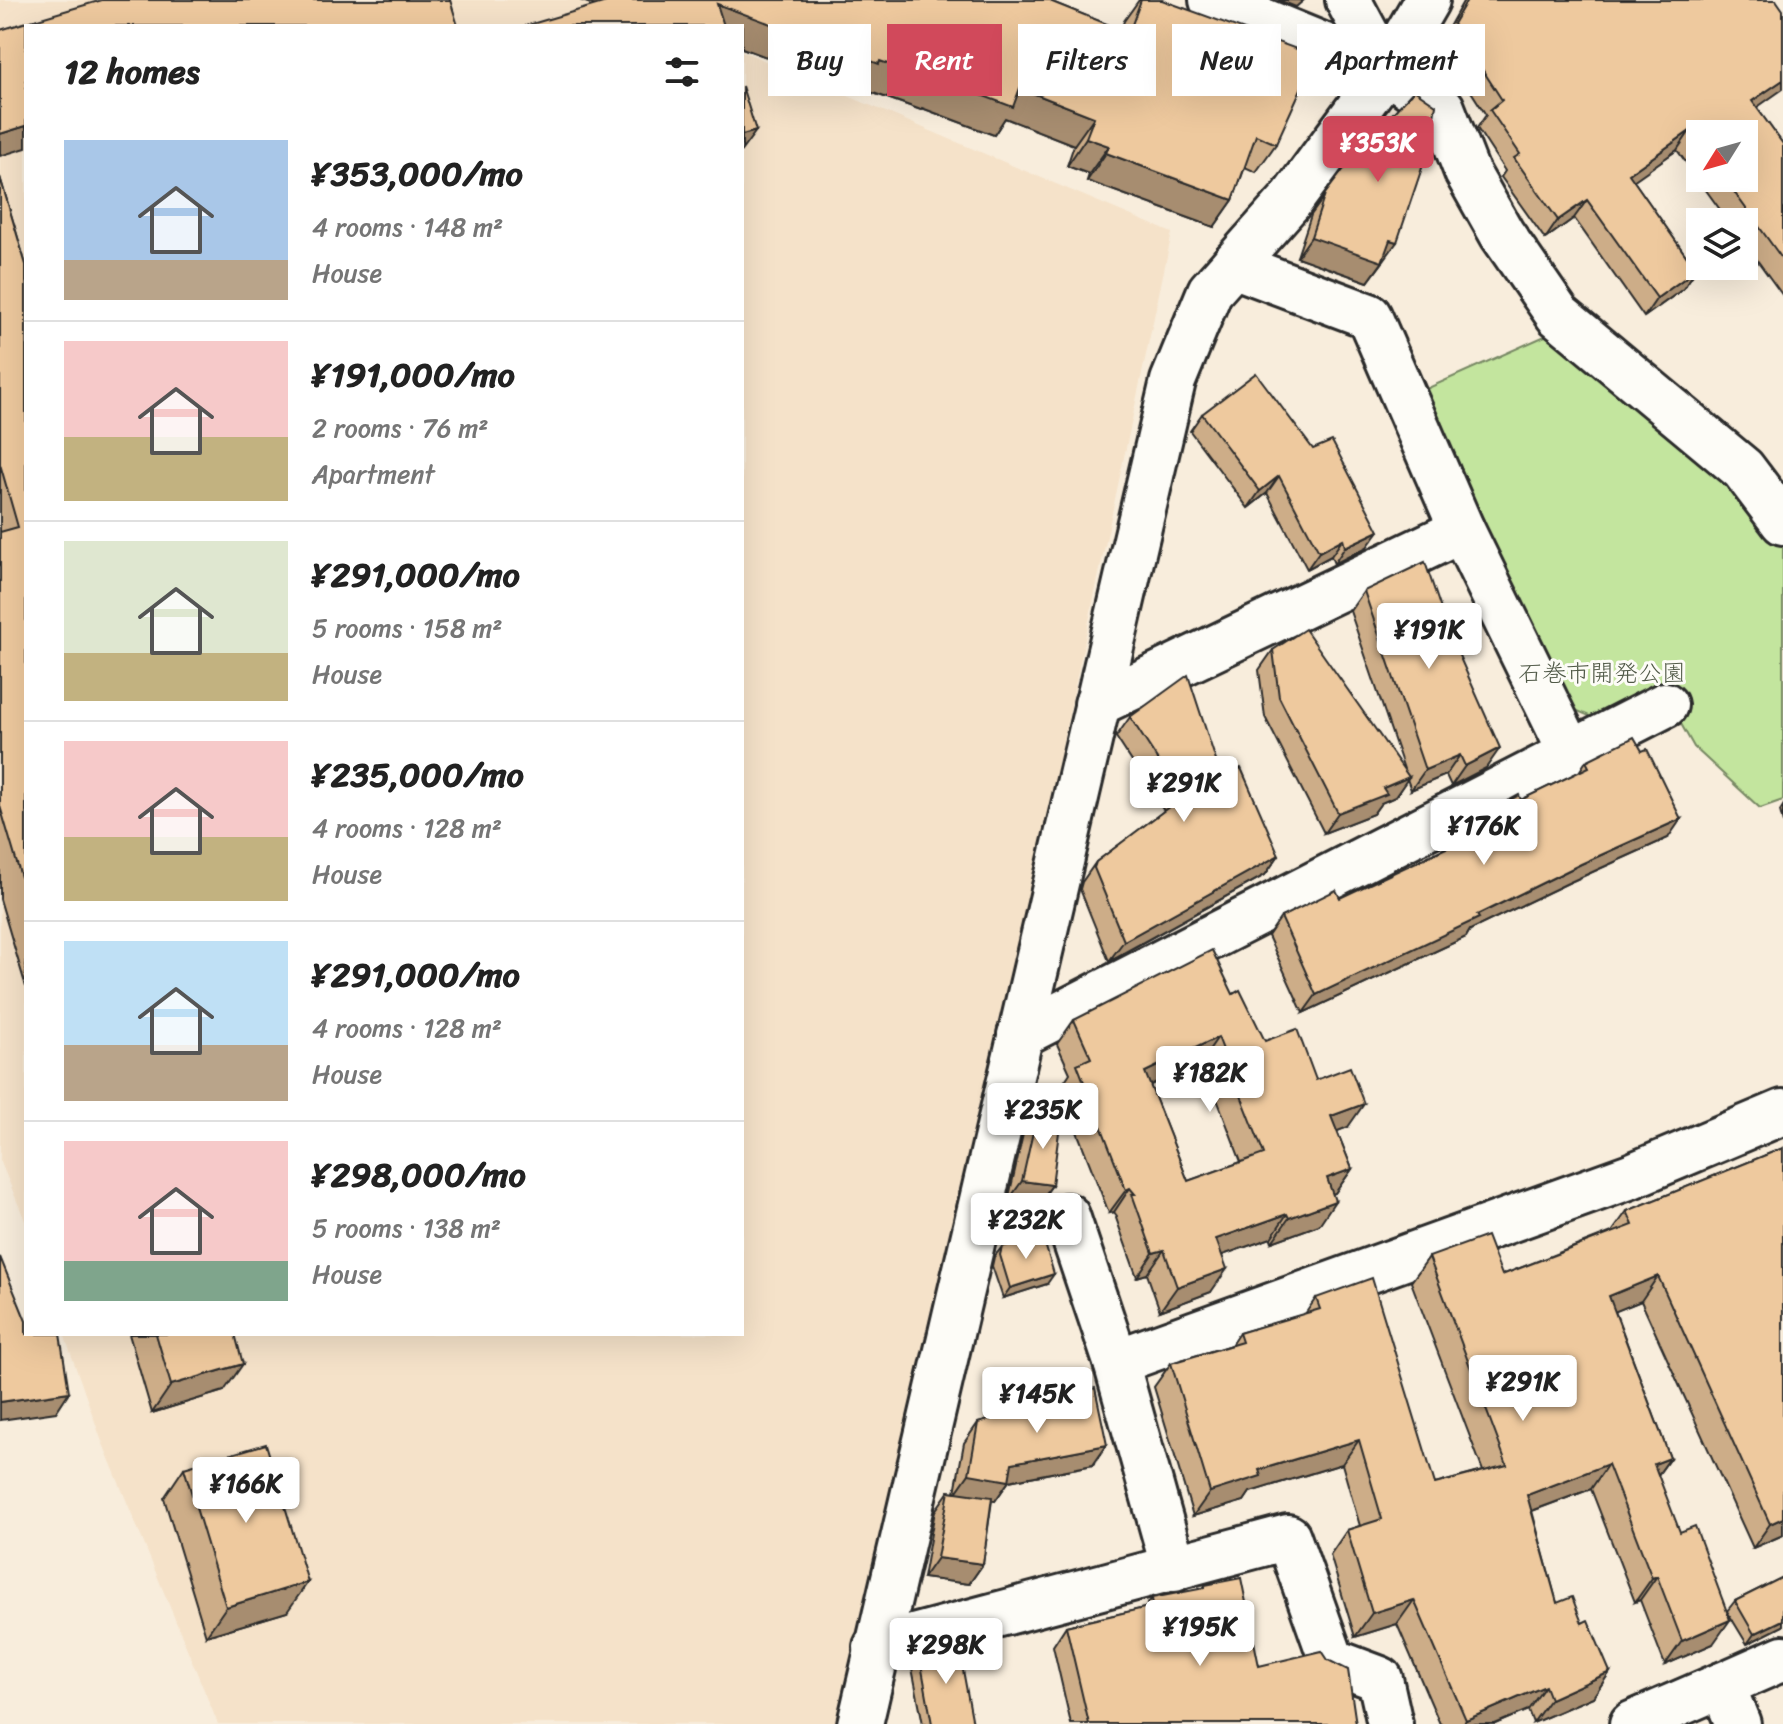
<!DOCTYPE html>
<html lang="en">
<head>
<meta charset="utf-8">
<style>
  :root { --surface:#fff; --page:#f6f6f6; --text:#222; --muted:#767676; --line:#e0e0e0; --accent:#d1495b }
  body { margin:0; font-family:Sriracha,"Klee One",sans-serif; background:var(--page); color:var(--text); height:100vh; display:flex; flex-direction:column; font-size:30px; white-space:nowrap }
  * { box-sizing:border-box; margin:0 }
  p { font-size:26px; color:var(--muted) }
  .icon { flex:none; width:44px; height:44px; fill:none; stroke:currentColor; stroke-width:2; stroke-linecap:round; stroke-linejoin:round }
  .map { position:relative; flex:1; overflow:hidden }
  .details { position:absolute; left:24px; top:24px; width:720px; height:1312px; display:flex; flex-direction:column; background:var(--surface); border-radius:0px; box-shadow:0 8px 32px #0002 }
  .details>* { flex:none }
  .guide { position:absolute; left:768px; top:24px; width:760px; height:72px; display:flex; gap:16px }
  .needle { width:52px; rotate:233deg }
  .fabs { position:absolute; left:1686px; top:120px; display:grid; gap:16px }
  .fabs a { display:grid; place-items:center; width:72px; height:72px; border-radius:0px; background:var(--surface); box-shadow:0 8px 32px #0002; font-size:40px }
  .price { position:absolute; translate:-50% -68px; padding:0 18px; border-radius:8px; background:#fff; color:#222; font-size:26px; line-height:52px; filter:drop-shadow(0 2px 4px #0008) }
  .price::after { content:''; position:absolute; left:50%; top:48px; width:24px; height:18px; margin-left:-12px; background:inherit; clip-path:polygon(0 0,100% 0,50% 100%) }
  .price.on { background:var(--accent); color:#fff }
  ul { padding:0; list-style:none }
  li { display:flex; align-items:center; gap:24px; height:200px; padding:0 40px }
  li+li { border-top:2px solid var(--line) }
  li span { display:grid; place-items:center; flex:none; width:224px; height:160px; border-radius:0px; color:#555 }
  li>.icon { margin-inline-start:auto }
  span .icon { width:96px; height:96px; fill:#fffc; stroke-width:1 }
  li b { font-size:34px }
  h2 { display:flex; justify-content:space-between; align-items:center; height:96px; padding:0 40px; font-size:34px }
  .chip { padding:0 28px; border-radius:0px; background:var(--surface); box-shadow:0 8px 32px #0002; font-size:28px; line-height:72px }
  .chip.on { background:var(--accent); color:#fff }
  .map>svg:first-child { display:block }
</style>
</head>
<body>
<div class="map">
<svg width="1783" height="1724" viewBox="0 0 1783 1724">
  <rect width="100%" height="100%" fill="#f8eddc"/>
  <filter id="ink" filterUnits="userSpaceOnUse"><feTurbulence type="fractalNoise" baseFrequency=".0125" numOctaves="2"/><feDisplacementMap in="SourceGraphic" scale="16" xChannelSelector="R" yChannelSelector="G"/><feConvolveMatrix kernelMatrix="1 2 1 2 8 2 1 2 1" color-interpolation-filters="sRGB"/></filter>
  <g filter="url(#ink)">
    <!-- built -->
    <g fill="#f5e2c9">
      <path d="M0 0H608L679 26H26V1223L0 1160Z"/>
      <path d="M742 51 1172 233 1030 896 836 1724H218L101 1439 64 1334H742Z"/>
    </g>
    <!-- green -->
    <path fill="#c3e59e" stroke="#778864" stroke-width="2" d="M1563 328 1730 475 1783 539V800L1760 808 1694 747 1662 690 1601 721 1573 709 1499 558 1426 389Z"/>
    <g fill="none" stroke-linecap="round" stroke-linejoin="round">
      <!-- minor casing -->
      <g stroke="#2b2b2b" stroke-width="50">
        <g id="minor">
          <path d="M1212 0 1386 71 1442 108 1467 172 1502 234 1558 315 1743 469 1783 522"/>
          <path d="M1348 0 1386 71"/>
          <path d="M1233 265 1369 316 1462 530"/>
          <path d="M1571 753 1665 705"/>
          <path d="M1020 1035 1571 753 1462 530 1097 704"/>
          <path d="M1067 1216 1116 1362 1174 1569"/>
          <path d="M1116 1362 1631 1176 1783 1112"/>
          <path d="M876 1647 1288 1537 1332 1661 1380 1679 1390 1724"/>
          <path d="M860 1724 1173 381 1210 291 1291 200 1386 71 1427 0"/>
          <path d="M1632 1724 1722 1685"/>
          <path d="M1738 1724 1722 1685 1783 1658"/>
        </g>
      </g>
      <!-- minor -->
      <use href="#minor" stroke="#fdfcf7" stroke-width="44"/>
    </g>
    <!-- wall -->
    <g fill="#cdad88" stroke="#2b2b2b" stroke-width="2" fill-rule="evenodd">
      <path d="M580 0H1053L1052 2 1121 30 1124 21 1139 0H1162L1276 144 1256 172 1245 167 1233 200 1214 227 1087 181 1089 174 1067 166 1074 145 1005 118 994 135 922 108 921 110 862 89 860 91 742 48V26L595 5Z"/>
      <path d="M1464 0H1776L1757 108 1783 144V296L1744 242V222H1729L1677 150 1633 180 1696 270 1683 289 1644 317 1574 218 1545 239 1501 177 1505 171 1477 128 1486 115 1440 43ZM1700 134 1744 178H1700Z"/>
      <path d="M1353 157 1383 262 1368 282 1297 257 1311 215Z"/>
      <path d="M0 177 26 265V987L0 899Z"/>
      <path d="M1202 414 1367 547 1334 564 1331 556 1307 569 1267 493 1248 508 1190 431Z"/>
      <path d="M1364 591 1486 768 1451 786 1446 775 1411 790 1407 779 1395 797 1381 803 1373 814 1324 833 1265 717 1259 670 1273 650 1404 769 1350 611Z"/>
      <path d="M1130 717 1221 776 1279 855 1265 875 1109 961 1080 889 1082 882 1096 862 1164 811 1116 737Z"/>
      <path d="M1586 761 1668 838 1568 883 1470 930 1466 937 1303 1013 1268 936 1281 917 1340 898 1475 834 1473 831 1486 813 1521 800 1579 772Z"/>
      <path d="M1783 806V823L1780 811Z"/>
      <path d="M1233 994 1265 1041 1316 1080 1348 1127 1337 1131 1352 1169 1335 1193 1332 1194 1319 1225 1272 1242 1271 1238 1222 1255 1211 1292 1160 1311 1147 1274 1137 1277 1116 1218 1117 1216 1114 1212 1109 1213 1060 1088 1070 1073 1057 1044 1074 1020ZM1202 1060 1241 1162 1188 1181 1150 1085Z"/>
      <path d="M1037 1114 1052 1185 1037 1206 1008 1201 1023 1134Z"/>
      <path d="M1783 1148V1535L1753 1548 1641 1301 1615 1311 1670 1458 1658 1475 1713 1644 1665 1665 1640 1600 1635 1602 1591 1489 1532 1511 1557 1603 1582 1623 1610 1672 1593 1697 1533 1723 1528 1710 1495 1724H1440L1397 1624 1355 1637 1330 1555 1347 1530 1360 1526 1342 1464 1250 1492 1244 1501 1193 1516 1154 1387 1171 1363 1231 1345 1239 1333 1305 1314 1316 1298 1435 1484 1483 1471 1411 1282 1429 1257 1502 1275 1612 1232 1627 1211Z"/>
      <path d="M1002 1247 1047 1284 1003 1298 992 1266 994 1257Z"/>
      <path d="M129 1334H235L224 1391 152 1413Z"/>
      <path d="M1055 1400 1093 1465 1009 1481 995 1501 992 1500 983 1564 969 1584 923 1578 935 1511 949 1491 955 1492 964 1443 978 1423 1050 1408Z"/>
      <path d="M184 1468 287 1612 206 1636 164 1498Z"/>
      <path d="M1783 1577V1626L1747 1644 1727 1611 1735 1601Z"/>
      <path d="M1205 1585 1259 1666 1356 1724H1071L1053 1646 1066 1626 1145 1608 1152 1598 1203 1589Z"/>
      <path d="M919 1653 973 1724H923L911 1663Z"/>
    </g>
    <!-- shaded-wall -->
    <g fill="#a78d6f" stroke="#2b2b2b" stroke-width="2">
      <path d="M580 0H640L628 18Z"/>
      <path d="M1278 0H1304L1296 7Z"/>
      <path d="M717 4 880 61 941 80 1020 88 1094 117 1074 145 1005 118 994 135 922 108 921 110 862 89 860 91 742 48V26H701Z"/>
      <path d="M1783 80V89L1739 120 1752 101Z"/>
      <path d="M26 126V148L0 156V134Z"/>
      <path d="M756 131 742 150V135Z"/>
      <path d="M1690 131 1677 150 1616 193 1629 174Z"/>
      <path d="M1086 138 1109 146 1089 174 1067 166Z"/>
      <path d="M1106 153 1233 200 1214 227 1087 181Z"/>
      <path d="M1587 200 1574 218 1545 239 1558 220Z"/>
      <path d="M1311 237 1390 240 1397 242 1368 282 1297 257Z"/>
      <path d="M1696 270 1683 289 1644 317 1657 298Z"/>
      <path d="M1279 476 1267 493 1248 508 1260 491Z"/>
      <path d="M1379 531 1367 547 1334 564 1345 547Z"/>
      <path d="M1343 539 1331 556 1307 569 1319 552Z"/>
      <path d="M1500 748 1486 768 1451 786 1465 766Z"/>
      <path d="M1460 755 1446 775 1411 790 1425 770Z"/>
      <path d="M1409 777 1395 797 1381 803 1373 814 1324 833 1338 813 1383 788Z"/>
      <path d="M1681 819 1668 838 1568 883 1470 930 1466 937 1303 1013 1316 995 1581 864Z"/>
      <path d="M1279 855 1265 875 1109 961 1124 941Z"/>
      <path d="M1218 1037 1202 1060 1128 1096 1145 1072Z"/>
      <path d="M1364 1104 1348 1127 1315 1140 1331 1116Z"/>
      <path d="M1352 1169 1335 1193 1310 1202 1327 1178Z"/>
      <path d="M1022 1181 1052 1185 1037 1206 1008 1201Z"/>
      <path d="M1130 1188 1114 1212 1109 1213 1126 1190Z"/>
      <path d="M1335 1201 1319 1225 1272 1242 1289 1218Z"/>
      <path d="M1287 1214 1271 1238 1200 1263 1216 1239Z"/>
      <path d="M1164 1250 1147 1274 1137 1277 1153 1253Z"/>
      <path d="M1227 1269 1211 1292 1160 1311 1177 1287Z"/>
      <path d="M1054 1274 1047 1284 1003 1298 1010 1288Z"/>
      <path d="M1658 1276 1641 1301 1592 1321 1609 1296Z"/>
      <path d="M243 1364 224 1391 152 1413 171 1385Z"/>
      <path d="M69 1392 56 1412 0 1420V1402Z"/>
      <path d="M1359 1440 1342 1464 1250 1492 1244 1501 1193 1516 1210 1492 1259 1470Z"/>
      <path d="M1107 1445 1093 1465 1009 1481 995 1501 955 1494 969 1474 1012 1463Z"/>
      <path d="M1670 1458 1652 1483 1654 1464Z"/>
      <path d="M1608 1464 1591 1489 1510 1519 1527 1495Z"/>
      <path d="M1783 1518V1535L1753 1548 1770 1524Z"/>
      <path d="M937 1558 983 1564 969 1584 923 1578Z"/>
      <path d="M1657 1576 1640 1600 1635 1602 1652 1578Z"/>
      <path d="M308 1582 287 1612 206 1636 226 1607Z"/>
      <path d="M1414 1600 1397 1624 1355 1637 1372 1613Z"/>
      <path d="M1730 1620 1713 1644 1665 1665 1682 1641Z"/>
      <path d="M1783 1620V1626L1747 1644 1754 1634Z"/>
      <path d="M1610 1672 1593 1697 1533 1723 1550 1699Z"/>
      <path d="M1545 1686 1528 1710 1495 1724H1463L1466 1720Z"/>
    </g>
    <!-- building -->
    <g fill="#eec99e" stroke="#2b2b2b" stroke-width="2" fill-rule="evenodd">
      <path d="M102 0H450L458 26H26V126L0 134V30Z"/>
      <path d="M613 0H1053L1052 2 1129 33 1141 0H1162L1316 56 1276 144 1256 135 1233 200 1106 153 1109 146 1086 138 1094 117 1020 88 1013 107 941 80 940 82 880 61 879 64 717 4 724 26H525Z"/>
      <path d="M1467 0H1776L1783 10V80L1752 101 1783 144V260L1724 178H1744V134H1700V145L1690 131 1629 174 1696 270 1657 298 1587 200 1558 220 1514 158 1520 154 1490 110 1502 100 1453 24Z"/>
      <path d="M742 86 756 131 742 135Z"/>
      <path d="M1414 90 1436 105 1427 153 1397 242 1390 240 1382 262 1311 237 1325 194 1353 157Z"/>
      <path d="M0 177 26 265V894L0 806V532L18 527 0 464Z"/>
      <path d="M1256 373 1313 449 1332 441 1379 531 1345 547 1343 539 1319 552 1279 476 1260 491 1202 414Z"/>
      <path d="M1425 562 1449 633 1500 748 1465 766 1460 755 1425 770 1364 591Z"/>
      <path d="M1305 629 1409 777 1383 788 1387 794 1338 813 1279 697 1273 650Z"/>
      <path d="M1188 675 1221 776 1241 768 1279 855 1124 941 1094 868 1096 862 1182 797 1130 717Z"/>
      <path d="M1634 737 1642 751 1647 749 1681 819 1581 864 1477 915 1479 918 1316 995 1281 917 1336 890 1340 898 1493 826 1486 813 1519 795 1521 800 1589 767 1586 761Z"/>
      <path d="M1212 950 1233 994 1240 990 1265 1041 1297 1029 1316 1080 1350 1067 1364 1104 1331 1116 1352 1169 1327 1178 1335 1201 1289 1218 1287 1214 1216 1239 1227 1269 1177 1287 1164 1250 1153 1253 1132 1194H1135L1130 1188 1126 1190 1077 1064 1091 1058 1074 1020ZM1218 1037 1264 1154 1188 1181 1145 1072Z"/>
      <path d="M1037 1114 1061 1117 1052 1185 1022 1181Z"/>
      <path d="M1783 1148V1518L1770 1524 1658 1276 1609 1296 1670 1458 1654 1464 1680 1532 1695 1526 1730 1620 1682 1641 1657 1576 1652 1578 1608 1464 1527 1495 1557 1603 1572 1597 1582 1623 1588 1620 1610 1672 1550 1699 1545 1686 1466 1720 1414 1600 1372 1613 1347 1530 1382 1519 1359 1440 1259 1470 1261 1476 1210 1492 1171 1363 1242 1342 1239 1333 1320 1309 1316 1298 1372 1278 1435 1484 1507 1465 1429 1257 1487 1236 1502 1275 1633 1225 1627 1211Z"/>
      <path d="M1042 1234 1054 1274 1010 1288 1000 1255 1002 1247Z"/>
      <path d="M0 1257 26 1321V1334H60L69 1392 0 1402Z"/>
      <path d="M156 1334H235L243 1364 171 1385Z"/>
      <path d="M1095 1388 1107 1445 1012 1463 1009 1481 969 1474 978 1423 1037 1406 1057 1409 1055 1400Z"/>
      <path d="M266 1444 308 1582 226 1607 184 1468Z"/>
      <path d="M949 1491 992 1497 983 1564 937 1558Z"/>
      <path d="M1783 1577V1620L1754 1634 1735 1601Z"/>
      <path d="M1241 1578 1259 1666 1322 1651 1328 1660 1348 1670 1356 1724H1089L1066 1626 1153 1606 1152 1598 1205 1588V1585Z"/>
      <path d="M958 1643 973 1724H932L919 1653Z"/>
    </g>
  </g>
  <g text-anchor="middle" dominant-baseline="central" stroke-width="6" stroke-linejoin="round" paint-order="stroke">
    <!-- park labels -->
    <g font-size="24" fill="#515a48" stroke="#fdfcf7">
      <text x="1602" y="673">石巻市開発公園</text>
    </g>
  </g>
</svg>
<div class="fabs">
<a><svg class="needle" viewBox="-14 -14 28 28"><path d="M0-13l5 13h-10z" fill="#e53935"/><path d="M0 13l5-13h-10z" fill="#767676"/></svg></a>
<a><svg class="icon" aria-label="layers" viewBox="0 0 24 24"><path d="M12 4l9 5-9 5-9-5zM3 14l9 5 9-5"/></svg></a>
</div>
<b class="price on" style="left:1378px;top:184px">¥353K</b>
<b class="price" style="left:1429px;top:671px">¥191K</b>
<b class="price" style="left:1184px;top:824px">¥291K</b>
<b class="price" style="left:1484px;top:867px">¥176K</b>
<b class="price" style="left:1210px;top:1114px">¥182K</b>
<b class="price" style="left:1043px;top:1151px">¥235K</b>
<b class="price" style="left:1026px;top:1261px">¥232K</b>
<b class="price" style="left:1523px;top:1423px">¥291K</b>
<b class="price" style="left:1037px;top:1435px">¥145K</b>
<b class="price" style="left:246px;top:1525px">¥166K</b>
<b class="price" style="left:1200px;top:1668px">¥195K</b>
<b class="price" style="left:946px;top:1686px">¥298K</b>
<div class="guide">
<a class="chip">Buy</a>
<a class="chip on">Rent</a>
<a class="chip">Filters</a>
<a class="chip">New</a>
<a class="chip">Apartment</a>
</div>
<section class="details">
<h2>12 homes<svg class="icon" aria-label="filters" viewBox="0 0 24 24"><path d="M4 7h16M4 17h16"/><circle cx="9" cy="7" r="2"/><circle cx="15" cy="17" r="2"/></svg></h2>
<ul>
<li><span style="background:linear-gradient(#a9c7e8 75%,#b9a48a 0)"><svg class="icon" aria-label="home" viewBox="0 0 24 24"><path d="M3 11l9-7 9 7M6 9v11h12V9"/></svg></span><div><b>¥353,000/mo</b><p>4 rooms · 148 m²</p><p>House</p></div></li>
<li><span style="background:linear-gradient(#f6c9c9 60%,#c2b280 0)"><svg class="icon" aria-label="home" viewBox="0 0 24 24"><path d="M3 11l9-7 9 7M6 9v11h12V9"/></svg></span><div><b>¥191,000/mo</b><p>2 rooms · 76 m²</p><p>Apartment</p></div></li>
<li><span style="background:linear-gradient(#dfe7d0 70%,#c2b280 0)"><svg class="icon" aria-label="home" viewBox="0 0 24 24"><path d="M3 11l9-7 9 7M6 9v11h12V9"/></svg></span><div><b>¥291,000/mo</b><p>5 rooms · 158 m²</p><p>House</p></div></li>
<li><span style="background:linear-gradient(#f6c9c9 60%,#c2b280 0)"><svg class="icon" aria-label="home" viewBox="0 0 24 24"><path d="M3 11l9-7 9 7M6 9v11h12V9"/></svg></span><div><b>¥235,000/mo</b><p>4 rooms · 128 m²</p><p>House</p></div></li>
<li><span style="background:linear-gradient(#bfe0f5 65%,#b9a48a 0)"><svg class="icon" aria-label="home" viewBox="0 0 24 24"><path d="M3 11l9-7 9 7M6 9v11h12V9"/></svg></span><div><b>¥291,000/mo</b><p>4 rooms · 128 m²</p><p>House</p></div></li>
<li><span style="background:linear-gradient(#f6c9c9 75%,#7fa58c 0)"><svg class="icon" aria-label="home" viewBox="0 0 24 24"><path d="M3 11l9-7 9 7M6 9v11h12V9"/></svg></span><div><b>¥298,000/mo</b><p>5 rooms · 138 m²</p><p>House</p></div></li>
</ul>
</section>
</div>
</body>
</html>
